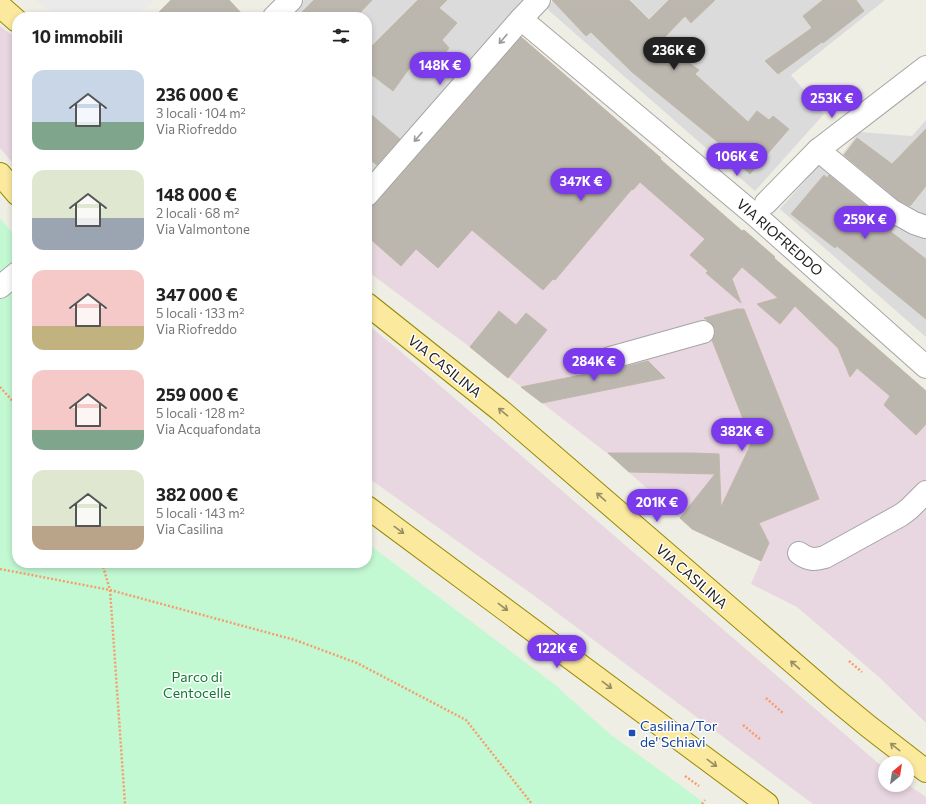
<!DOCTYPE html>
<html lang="it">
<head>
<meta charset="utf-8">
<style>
  :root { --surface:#fff; --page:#f2f2f2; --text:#222; --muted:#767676; --accent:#7c3aed }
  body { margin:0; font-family:Commissioner,sans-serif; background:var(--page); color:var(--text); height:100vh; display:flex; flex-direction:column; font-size:15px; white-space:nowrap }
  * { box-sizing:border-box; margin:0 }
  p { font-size:13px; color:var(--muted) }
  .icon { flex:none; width:22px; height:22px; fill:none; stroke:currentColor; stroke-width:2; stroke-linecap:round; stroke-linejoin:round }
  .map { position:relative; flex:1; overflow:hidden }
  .drawer { position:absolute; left:12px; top:12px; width:360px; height:556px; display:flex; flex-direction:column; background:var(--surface); border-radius:16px; box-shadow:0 2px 6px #0003 }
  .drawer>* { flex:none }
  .needle { width:26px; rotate:30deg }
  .buttons { position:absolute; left:878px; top:756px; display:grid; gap:8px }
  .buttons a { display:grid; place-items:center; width:36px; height:36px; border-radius:50%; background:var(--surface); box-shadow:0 2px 6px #0003; font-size:20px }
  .price { position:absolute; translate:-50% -34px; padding:0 9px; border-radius:14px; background:var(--accent); color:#fff; font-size:13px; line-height:26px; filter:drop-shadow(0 1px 2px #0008) }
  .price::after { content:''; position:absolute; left:50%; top:24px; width:12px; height:9px; margin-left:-6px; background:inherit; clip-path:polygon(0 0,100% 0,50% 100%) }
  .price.selected { background:#222; color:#fff }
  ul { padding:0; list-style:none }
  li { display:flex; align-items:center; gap:12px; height:100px; padding:0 20px }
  li span { display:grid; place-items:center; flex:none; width:112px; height:80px; border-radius:12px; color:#555 }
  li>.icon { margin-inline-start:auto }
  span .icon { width:48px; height:48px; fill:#fffc; stroke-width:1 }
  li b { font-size:17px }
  h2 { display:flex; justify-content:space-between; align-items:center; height:48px; padding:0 20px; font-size:17px }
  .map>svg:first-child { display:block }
</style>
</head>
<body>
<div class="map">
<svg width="926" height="804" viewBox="0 0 926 804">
  <rect width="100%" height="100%" fill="#efeee4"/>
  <!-- residential -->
  <g fill="#dcdbdb">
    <path d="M304 0H539L367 182V17H287Z"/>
    <path d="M554 0H885L791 75 824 114 755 191 546 8Z"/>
    <path d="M926 120V218L914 214 840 157 859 132 912 136Z"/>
    <path d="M820 164 926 236V337L780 209Z"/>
  </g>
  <!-- industrial -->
  <g fill="#e8d6e1">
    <path d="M0 26 17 39V168L0 148Z"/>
    <path d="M519 35 661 158 660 159 742 231 744 230 775 257 774 258 926 391V723L879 677 797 607 751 584 761 561 692 529 612 457 470 347 367 271V209Z"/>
    <path d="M367 324 401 352 885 769V785H907V784L926 797V804H813L532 594 367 477Z"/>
  </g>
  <!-- park -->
  <path fill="#c2f9d3" d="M0 218 17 238V563H367V543L554 684 610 734 706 804H0Z"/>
  <!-- parking -->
  <path fill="#eaeaea" d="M36 0H154L135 17H58Z"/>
  <!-- building -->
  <g fill="#bcb7ae" stroke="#c1b8a7">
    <path d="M171 0H229L245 17H154Z"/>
    <path d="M314 0H372L356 17H297Z"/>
    <path d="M418 0H447L439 8 457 23 442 40 449 48 437 63 421 52 393 91 367 71V51Z"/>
    <path d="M552 0H629L649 20 669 0H715L691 23 685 16 660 42 699 70 695 74 748 122 757 111 769 120 773 116 789 129 750 174 724 150 725 148 632 72 591 32 586 36Z"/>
    <path d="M823 0H856L864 11 823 43 822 42 778 74 765 61 812 28 803 16Z"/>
    <path d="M521 37 661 158 660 159 742 231 744 230 775 257 774 258 926 391V424L916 435 884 405 890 396 857 368 850 377 838 348 795 306 780 324 757 304 778 298 742 267 732 279 741 303 706 273 708 271 690 255 705 239 640 182 633 190 632 189 555 280 553 279 543 290 472 230 438 268 416 249 401 266 367 236V209L376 203Z"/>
    <path d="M367 111 400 139 377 165 367 157Z"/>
    <path d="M926 129V186L910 206 898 200 844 155 857 138 892 164Z"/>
    <path d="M824 175 827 178 829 175 883 220 895 226 891 232 926 259V319L837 246 835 248 791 214Z"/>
    <path d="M737 309H744L819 499 759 523 769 543 761 561 692 529 680 518 715 474 629 472 608 453H693L719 454 721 507 751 444H753L712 340 715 335V328L711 323 704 318Z"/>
    <path d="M499 311 516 325 526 313 547 330 508 378 470 347Z"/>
    <path d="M648 361 665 378 542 403 521 387 606 370H613Z"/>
  </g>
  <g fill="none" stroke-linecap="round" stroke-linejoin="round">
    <!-- minor casing -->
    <g stroke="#a5a5a5" stroke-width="24">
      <g id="minor">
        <path d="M274 17 291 0"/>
        <path d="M521 19 755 215 926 367"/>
        <path d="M818 150 891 210 914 223 926 227"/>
        <path d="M367 195 521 19 539 0"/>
        <path d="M766 203 818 150 926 67"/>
        <path d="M0 287 17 273"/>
        <path d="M610 358 703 332"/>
        <path d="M799 553C808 560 815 560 825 557L901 515 909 509 926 492"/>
      </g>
    </g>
    <!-- major casing -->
    <g stroke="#978902" stroke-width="24">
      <g id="major">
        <path d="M0 6 17 21"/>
        <path d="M0 174 17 194"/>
        <path d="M367 304 500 410 834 698 868 726 926 771"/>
        <path d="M367 507 767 804"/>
      </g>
    </g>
    <!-- path -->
    <g stroke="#f89c6c" stroke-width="2.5" stroke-dasharray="2 2" stroke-linecap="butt">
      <path d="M0 387 17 406"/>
      <path d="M102 563 110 590 125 804"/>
      <path d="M0 569 110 590 295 640 357 663 466 720 532 804"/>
      <path d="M849 661 862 672"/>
      <path d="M766 698 784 714"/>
      <path d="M743 725 761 740"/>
      <path d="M685 776 699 786"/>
      <path d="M702 804 705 800"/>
    </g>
    <!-- minor -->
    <use href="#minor" stroke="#fff" stroke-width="22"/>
    <!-- major -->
    <use href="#major" stroke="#fbe99e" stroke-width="22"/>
  </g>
  <!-- one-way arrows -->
  <defs><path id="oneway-shaft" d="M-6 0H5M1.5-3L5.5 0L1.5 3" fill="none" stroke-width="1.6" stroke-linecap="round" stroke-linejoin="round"/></defs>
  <g stroke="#9a9a9a">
    <use href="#oneway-shaft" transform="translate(503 39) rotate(131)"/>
    <use href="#oneway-shaft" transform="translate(418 137) rotate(131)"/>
  </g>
  <g stroke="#988e64">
    <use href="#oneway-shaft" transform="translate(503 412) rotate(-140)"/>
    <use href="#oneway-shaft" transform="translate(601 497) rotate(-139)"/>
    <use href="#oneway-shaft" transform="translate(399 530) rotate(36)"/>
    <use href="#oneway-shaft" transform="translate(503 607) rotate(37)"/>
    <use href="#oneway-shaft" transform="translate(795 665) rotate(-139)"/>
    <use href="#oneway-shaft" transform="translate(607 685) rotate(37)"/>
    <use href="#oneway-shaft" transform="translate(895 747) rotate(-142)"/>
    <use href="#oneway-shaft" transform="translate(712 763) rotate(37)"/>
  </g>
  <!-- markers -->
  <rect fill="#1a4fb4" stroke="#fff" stroke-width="1.5" x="628" y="729" width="8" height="8" rx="2"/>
  <g text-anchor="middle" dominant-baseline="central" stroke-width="3" stroke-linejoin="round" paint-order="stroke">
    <!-- street labels -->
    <g font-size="14" fill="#1e1e1e" stroke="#fff">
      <text transform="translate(780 237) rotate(41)">VIA RIOFREDDO</text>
      <text transform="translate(445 366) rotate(39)">VIA CASILINA</text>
      <text transform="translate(692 576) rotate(41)">VIA CASILINA</text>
    </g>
    <!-- park labels -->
    <g font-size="14" fill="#0d7c30" stroke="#fff">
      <text x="197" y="676">Parco di<tspan x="197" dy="16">Centocelle</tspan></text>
    </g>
    <!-- transit labels -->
    <g font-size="14" fill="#164399" stroke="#fff" text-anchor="start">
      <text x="640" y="725">Casilina/Tor<tspan x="640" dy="16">de' Schiavi</tspan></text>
    </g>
  </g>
</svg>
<div class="buttons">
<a><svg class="needle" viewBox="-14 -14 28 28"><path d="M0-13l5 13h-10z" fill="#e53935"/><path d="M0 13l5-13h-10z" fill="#767676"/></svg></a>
</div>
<b class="price selected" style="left:674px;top:71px">236K €</b>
<b class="price" style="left:440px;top:86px">148K €</b>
<b class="price" style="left:832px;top:119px">253K €</b>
<b class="price" style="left:737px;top:177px">106K €</b>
<b class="price" style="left:581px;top:202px">347K €</b>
<b class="price" style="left:865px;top:240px">259K €</b>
<b class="price" style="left:594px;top:382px">284K €</b>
<b class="price" style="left:742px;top:452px">382K €</b>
<b class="price" style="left:657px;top:523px">201K €</b>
<b class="price" style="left:557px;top:669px">122K €</b>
<section class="drawer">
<h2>10 immobili<svg class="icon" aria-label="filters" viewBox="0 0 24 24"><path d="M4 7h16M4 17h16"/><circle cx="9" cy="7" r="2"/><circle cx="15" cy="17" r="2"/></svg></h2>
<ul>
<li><span style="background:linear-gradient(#c9d6e8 65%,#7fa58c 0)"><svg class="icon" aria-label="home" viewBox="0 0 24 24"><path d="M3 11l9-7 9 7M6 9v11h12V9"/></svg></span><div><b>236 000 €</b><p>3 locali · 104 m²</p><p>Via Riofreddo</p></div></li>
<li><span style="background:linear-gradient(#dfe7d0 60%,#9aa5b1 0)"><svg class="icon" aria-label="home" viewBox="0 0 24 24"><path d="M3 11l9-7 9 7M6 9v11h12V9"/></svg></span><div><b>148 000 €</b><p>2 locali · 68 m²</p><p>Via Valmontone</p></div></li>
<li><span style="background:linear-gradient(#f6c9c9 70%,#c2b280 0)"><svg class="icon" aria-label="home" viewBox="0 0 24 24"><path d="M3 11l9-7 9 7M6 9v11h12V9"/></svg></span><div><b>347 000 €</b><p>5 locali · 133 m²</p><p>Via Riofreddo</p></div></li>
<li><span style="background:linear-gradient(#f6c9c9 75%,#7fa58c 0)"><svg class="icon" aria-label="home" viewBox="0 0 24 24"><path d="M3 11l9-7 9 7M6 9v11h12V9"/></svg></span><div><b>259 000 €</b><p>5 locali · 128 m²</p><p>Via Acquafondata</p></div></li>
<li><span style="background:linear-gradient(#dfe7d0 70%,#b9a48a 0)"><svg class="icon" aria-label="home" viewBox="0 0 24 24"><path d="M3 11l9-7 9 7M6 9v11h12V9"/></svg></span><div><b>382 000 €</b><p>5 locali · 143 m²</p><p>Via Casilina</p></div></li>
</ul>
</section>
</div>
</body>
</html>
